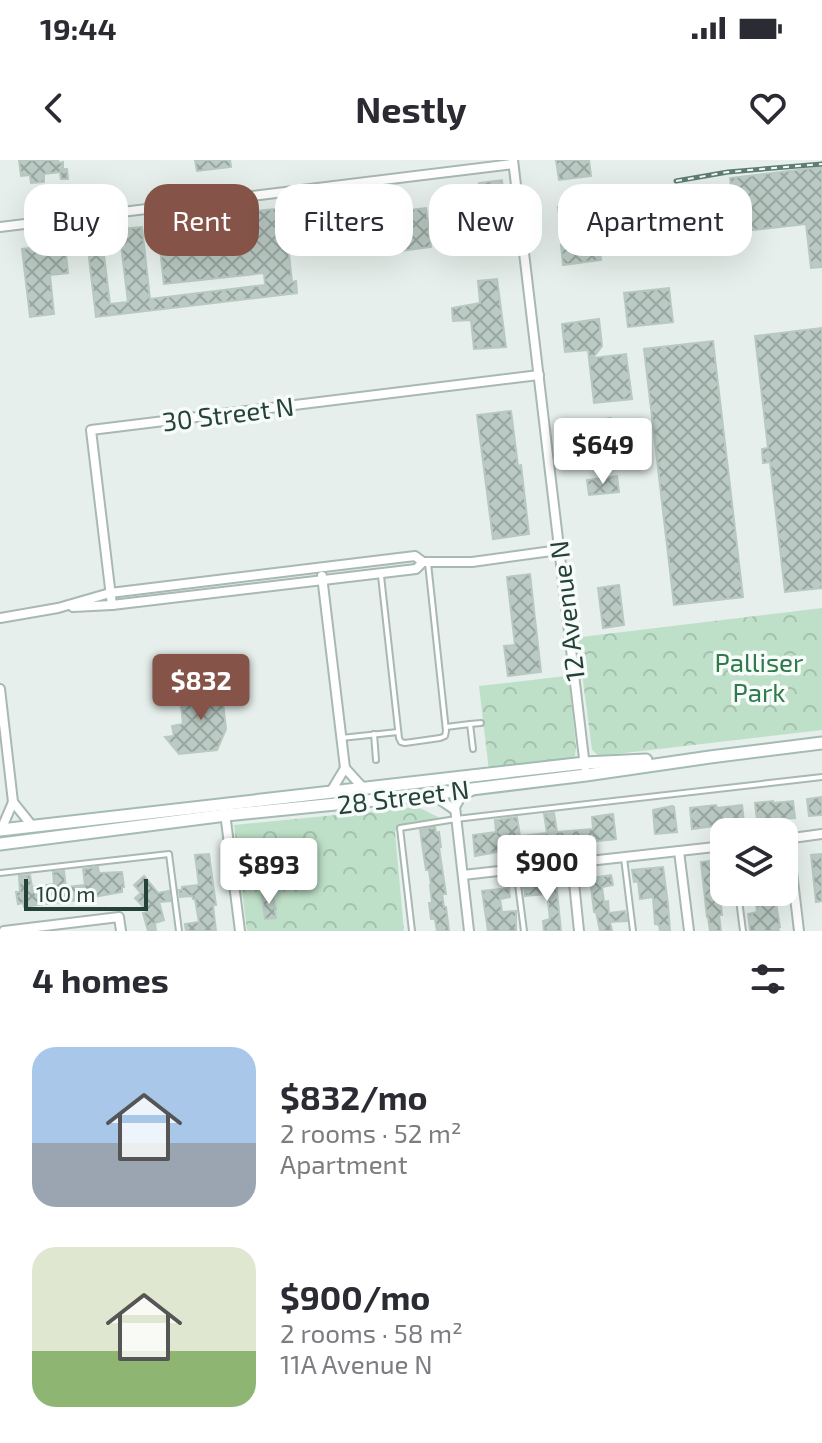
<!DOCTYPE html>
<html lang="en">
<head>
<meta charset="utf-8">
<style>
  :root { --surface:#fff; --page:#f2f2f3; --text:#2b2b33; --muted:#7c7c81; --accent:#855347 }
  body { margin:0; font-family:"Exo 2",sans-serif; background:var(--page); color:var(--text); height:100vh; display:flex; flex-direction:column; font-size:30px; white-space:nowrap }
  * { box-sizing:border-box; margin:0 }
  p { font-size:26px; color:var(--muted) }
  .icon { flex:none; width:44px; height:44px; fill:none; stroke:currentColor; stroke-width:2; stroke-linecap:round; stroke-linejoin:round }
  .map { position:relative; height:771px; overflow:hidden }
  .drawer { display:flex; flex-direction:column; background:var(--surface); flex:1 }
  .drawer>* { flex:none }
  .top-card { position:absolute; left:24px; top:24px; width:774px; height:72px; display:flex; gap:16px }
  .controls { position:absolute; left:710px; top:658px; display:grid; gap:16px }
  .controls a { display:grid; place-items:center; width:88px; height:88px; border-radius:16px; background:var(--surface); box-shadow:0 8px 32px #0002; font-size:40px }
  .scale { position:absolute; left:24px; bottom:20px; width:124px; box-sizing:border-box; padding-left:8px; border:4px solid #24423a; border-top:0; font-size:22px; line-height:28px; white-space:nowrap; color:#24423a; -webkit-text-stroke:6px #f7fbf9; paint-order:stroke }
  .price { position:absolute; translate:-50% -68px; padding:0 18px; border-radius:8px; background:#fff; color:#222; font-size:26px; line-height:52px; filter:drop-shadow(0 2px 4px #0008) }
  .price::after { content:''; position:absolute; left:50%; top:48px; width:24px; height:18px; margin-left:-12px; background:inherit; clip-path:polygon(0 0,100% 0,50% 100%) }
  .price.current { background:var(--accent); color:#fff }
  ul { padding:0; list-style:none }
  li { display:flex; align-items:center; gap:24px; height:200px; padding:0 32px }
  li span { display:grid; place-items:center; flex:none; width:224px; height:160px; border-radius:24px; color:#555 }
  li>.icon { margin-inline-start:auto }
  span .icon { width:96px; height:96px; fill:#fffc; stroke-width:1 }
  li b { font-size:34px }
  h2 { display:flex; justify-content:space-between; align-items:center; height:96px; padding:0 32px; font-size:34px }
  .tag { padding:0 28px; border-radius:24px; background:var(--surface); box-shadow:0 8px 32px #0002; font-size:28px; line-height:72px }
  .tag.current { background:var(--accent); color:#fff }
  .status { display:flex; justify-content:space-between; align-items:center; height:56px; padding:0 40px; background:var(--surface); direction:ltr }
  .status svg { height:22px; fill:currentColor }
  header { display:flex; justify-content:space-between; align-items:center; height:104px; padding:0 32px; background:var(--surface); font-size:36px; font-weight:700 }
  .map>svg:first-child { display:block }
</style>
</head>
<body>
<div class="status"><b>19:44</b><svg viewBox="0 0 49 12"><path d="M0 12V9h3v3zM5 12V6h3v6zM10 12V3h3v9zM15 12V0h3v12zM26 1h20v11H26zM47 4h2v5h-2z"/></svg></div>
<header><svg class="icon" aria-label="back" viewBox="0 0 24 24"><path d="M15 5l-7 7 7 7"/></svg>Nestly<svg class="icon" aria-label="heart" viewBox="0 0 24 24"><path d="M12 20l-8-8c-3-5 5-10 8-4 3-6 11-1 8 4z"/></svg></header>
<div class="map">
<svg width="822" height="771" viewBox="0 0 822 771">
  <defs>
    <pattern id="forest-crowns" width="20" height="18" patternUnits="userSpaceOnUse" patternTransform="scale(2)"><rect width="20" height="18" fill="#bfe0c8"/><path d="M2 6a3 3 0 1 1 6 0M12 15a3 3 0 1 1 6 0" fill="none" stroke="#a4c1ad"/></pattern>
    <pattern id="building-cross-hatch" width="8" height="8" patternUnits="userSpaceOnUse" patternTransform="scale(2)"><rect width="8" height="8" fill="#bbcac4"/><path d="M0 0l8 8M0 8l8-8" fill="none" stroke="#98a6a0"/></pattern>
  </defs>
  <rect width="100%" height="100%" fill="#e6efeb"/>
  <!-- forest -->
  <g fill="url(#forest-crowns)">
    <path d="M822 448V570L599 596 592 590 578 483 581 477Z"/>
    <path d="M566 516 569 519 576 588 575 596 570 601 489 611 479 526Z"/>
    <path d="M418 647 440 658 397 668 395 672 404 771H247L234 665Z"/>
  </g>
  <!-- building -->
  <g fill="url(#building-cross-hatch)" stroke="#b8c9c2" stroke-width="2">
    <path d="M19 0H58L59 3 63 2V9H67L68 19H61L60 12 44 14V22L31 23 30 15 21 16Z"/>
    <path d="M195 0H230L231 7 197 11Z"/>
    <path d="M556 0H589L591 16 559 20Z"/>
    <path d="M822 7V107L811 108 806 64 692 77 689 53 718 49 716 27 731 26 730 18Z"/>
    <path d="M502 20 506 57 484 60 479 23Z"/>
    <path d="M583 44 584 53 610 50 611 62 561 66 558 47Z"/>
    <path d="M284 48 292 122 296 121 297 133 96 157 87 81 102 79 110 144 128 142 119 69 142 67 150 139 265 125 264 113 164 124 157 62Z"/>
    <path d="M426 48 431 87 370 95 365 55Z"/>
    <path d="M672 55 674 77 659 79 656 56Z"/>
    <path d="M580 83V87L599 85 601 100 563 105 561 85Z"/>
    <path d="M65 84 68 113 50 115 54 154 30 157 22 89Z"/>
    <path d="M497 119 506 187 474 189 471 160 453 161 452 148 480 143 478 121Z"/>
    <path d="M669 128 673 162 628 167 624 133Z"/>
    <path d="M599 159 602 186 593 198 626 194 632 239 594 243 588 190 565 192 562 164Z"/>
    <path d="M822 168V428L785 432 770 302 763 303 762 289 768 288 755 176Z"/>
    <path d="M713 181 743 437 674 445 644 189Z"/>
    <path d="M511 251 518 306 521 305 529 374 493 379 477 255Z"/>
    <path d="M611 258 613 274 582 277 580 262Z"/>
    <path d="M617 316 619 332 589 335 587 320Z"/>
    <path d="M530 414 541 512 508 516 504 486 515 485 507 417Z"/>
    <path d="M619 425 624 465 603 468 598 428Z"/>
    <path d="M211 525H221L226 569 217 590 179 594 165 577 174 576 172 566 183 564 181 545 190 543 188 528Z"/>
    <path d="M822 637V655L809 656 807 639Z"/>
    <path d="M773 641V643L793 641 795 658 757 660 755 643Z"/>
    <path d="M716 645 717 648 742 645 744 662 692 669 690 648Z"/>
    <path d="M672 646 674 647 677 672 655 674 653 650Z"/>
    <path d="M554 653 557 672 593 669 592 657 613 654 616 679 508 690 475 696 473 675 496 672 495 660 517 657 520 676 547 673 544 654Z"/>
    <path d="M435 667 436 673 439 672 441 687 439 688 446 734H442L444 747H446L449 771H437L435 759H431L429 743H432L430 725H431L429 710H426L420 670Z"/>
    <path d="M209 694 216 745H213L216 771H186L185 764 199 762 195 739H193L192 736 180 737 179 730H182V727L199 725 195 695Z"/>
    <path d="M822 694V741L816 742 811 695Z"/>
    <path d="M724 699V708L719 709V713H716V718H714L717 745 721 744 722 755H719L721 771H710L708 757H707L701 702Z"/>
    <path d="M98 707 99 713 122 712 124 727H122V732L60 743V742L24 747 23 743 18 744 16 732H20L19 716 30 715 32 727 54 724 53 712 64 711 66 727 85 725 83 709Z"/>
    <path d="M663 707 668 744 670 771H660L659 765 655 764 653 737 640 739 638 721 634 722 632 710Z"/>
    <path d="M611 715 613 725 602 727 604 742 608 741 609 753 625 751 627 761 610 762 612 771H600L596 752H594L590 718Z"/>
    <path d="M144 716 158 733 169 731 170 741 159 742 164 760 155 763 156 771H148L143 753 148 752 135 738 141 733 134 725Z"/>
    <path d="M556 722 561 771H544L543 761 550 759 547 734 525 736 524 725Z"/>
    <path d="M509 728 510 737 500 739 502 752 516 751V771H488L482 731Z"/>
    <path d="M774 732 780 767H778L779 771H750L748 754 757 752 755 734Z"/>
    <path d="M273 734 276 758 265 759 262 735Z"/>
  </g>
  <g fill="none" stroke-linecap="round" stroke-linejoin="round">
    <!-- lane casing -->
    <g stroke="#a8b8b2" stroke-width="8">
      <g id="lane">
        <path d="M381 416 399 578 401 582 405 583 440 578 445 576 446 571 428 403"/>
        <path d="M470 564 481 563"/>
        <path d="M446 567 470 564 473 589"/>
        <path d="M374 574 376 600"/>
        <path d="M341 578 398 572"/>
        <path d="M624 698 633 771"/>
        <path d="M516 709 524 771"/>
        <path d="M0 713 169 694 179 771"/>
        <path d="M738 732 743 771"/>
        <path d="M412 771 400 668 456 659 822 617"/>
      </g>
    </g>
    <!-- street casing -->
    <g stroke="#a8b8b2" stroke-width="12">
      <g id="street">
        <path d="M513 0 585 607"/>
        <path d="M0 67 513 4"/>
        <path d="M423 402H472L559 390"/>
        <path d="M322 416 345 608 364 629"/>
        <path d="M112 445 91 270 539 215"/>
        <path d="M73 447 112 445 416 409 423 402"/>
        <path d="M0 458 58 448 110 433 415 396 423 402"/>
        <path d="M0 529 13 642 1 670"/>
        <path d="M330 633 345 608"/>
        <path d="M428 637 439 639 455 650"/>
        <path d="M13 642 33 667"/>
        <path d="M225 653 240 771"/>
        <path d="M788 678 799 771"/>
        <path d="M785 679 822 674"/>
        <path d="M679 691 689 771"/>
        <path d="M572 703 579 771"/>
        <path d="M463 715 724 686"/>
        <path d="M4 771 119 757 121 771"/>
        <path d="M469 771 455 647 462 635 470 632"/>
      </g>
    </g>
    <!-- secondary casing -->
    <g stroke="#a4bbb3" stroke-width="15">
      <g id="secondary">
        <path d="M0 670 585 603 646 600"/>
        <path d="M0 684 226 655 415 636 586 615 710 597 822 583"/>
      </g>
    </g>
    <!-- lane -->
    <use href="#lane" stroke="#fff" stroke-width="4"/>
    <!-- street -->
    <use href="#street" stroke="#fff" stroke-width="8"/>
    <!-- secondary -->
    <use href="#secondary" stroke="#fff" stroke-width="11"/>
    <!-- rail casing -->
    <g stroke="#5f7d75" stroke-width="5">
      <path id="rail" d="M676 21 728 12 822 4"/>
    </g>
    <!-- rail -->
    <use href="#rail" stroke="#f7fbf9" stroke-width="2" stroke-dasharray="6" stroke-linecap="butt"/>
  </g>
  <g text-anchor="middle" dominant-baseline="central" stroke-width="7" stroke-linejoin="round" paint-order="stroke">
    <!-- street labels -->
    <g font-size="26" fill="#24423a" stroke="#f7fbf9">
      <text transform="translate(228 253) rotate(-7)">30 Street N</text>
      <text transform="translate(566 451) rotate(-97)">12 Avenue N</text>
      <text transform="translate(403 636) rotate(-7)">28 Street N</text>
    </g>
    <!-- park labels -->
    <g font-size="26" fill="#2d7a4b" stroke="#f7fbf9">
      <text x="759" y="501">Palliser<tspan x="759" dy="30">Park</tspan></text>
    </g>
  </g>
</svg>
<div class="controls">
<a><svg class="icon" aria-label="layers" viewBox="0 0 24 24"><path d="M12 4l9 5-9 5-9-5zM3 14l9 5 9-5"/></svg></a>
</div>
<div class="scale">100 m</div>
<b class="price" style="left:603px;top:326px">$649</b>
<b class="price current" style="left:201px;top:562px">$832</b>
<b class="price" style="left:547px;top:743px">$900</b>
<b class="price" style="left:269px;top:746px">$893</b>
<div class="top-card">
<a class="tag">Buy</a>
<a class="tag current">Rent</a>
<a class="tag">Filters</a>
<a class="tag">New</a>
<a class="tag">Apartment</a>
</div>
</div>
<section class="drawer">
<h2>4 homes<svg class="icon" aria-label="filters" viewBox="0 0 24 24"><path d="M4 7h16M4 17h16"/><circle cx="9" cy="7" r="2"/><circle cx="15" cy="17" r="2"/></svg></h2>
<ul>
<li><span style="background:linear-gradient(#a9c7e8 60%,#9aa5b1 0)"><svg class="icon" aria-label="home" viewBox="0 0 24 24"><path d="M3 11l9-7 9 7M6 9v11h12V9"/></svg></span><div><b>$832/mo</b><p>2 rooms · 52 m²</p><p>Apartment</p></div></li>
<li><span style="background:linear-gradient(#dfe7d0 65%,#8fb573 0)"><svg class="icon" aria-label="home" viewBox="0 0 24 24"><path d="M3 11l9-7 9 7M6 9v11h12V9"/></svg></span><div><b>$900/mo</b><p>2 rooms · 58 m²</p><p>11A Avenue N</p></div></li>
</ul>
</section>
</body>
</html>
